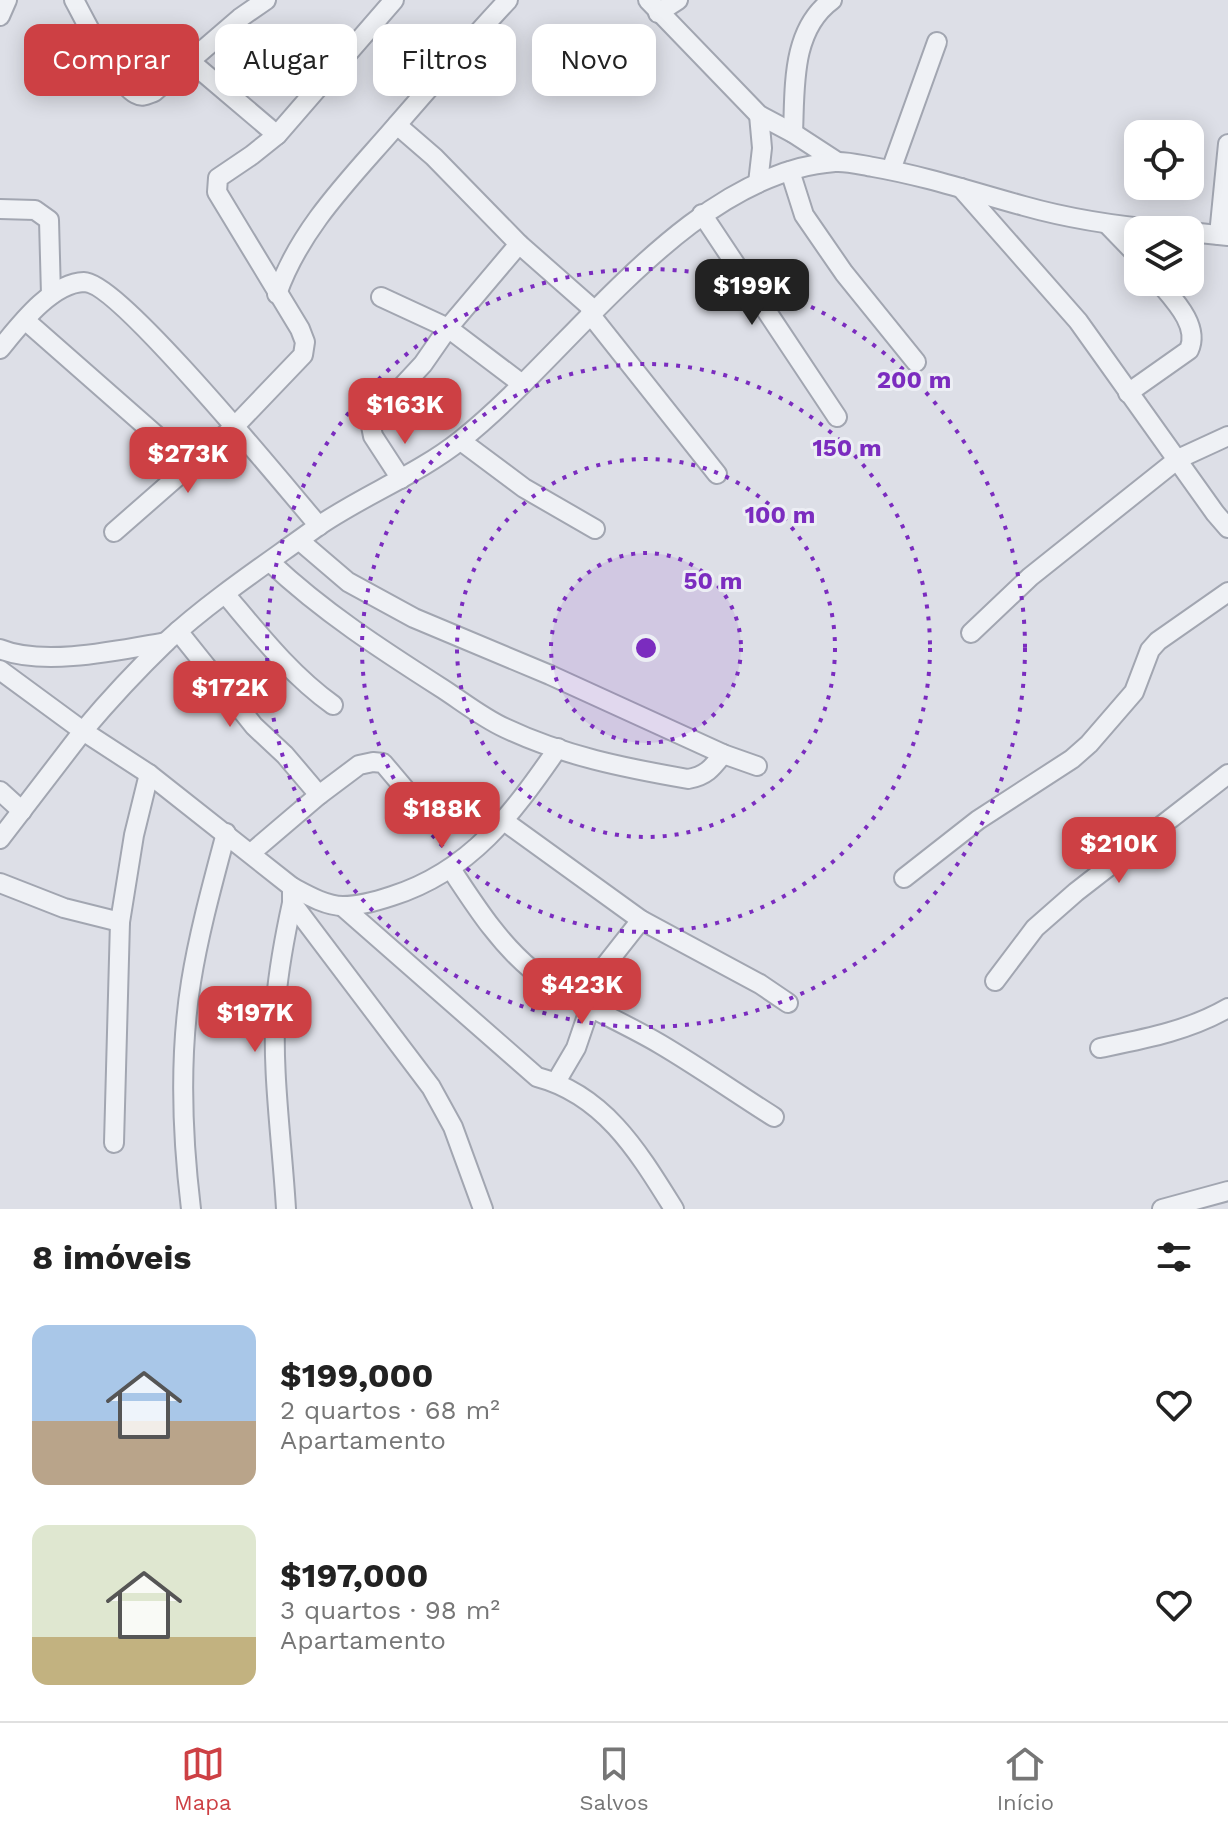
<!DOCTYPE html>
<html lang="pt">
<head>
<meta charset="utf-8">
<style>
  :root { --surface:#fff; --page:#f6f6f6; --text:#222; --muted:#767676; --line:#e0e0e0; --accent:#cd4044 }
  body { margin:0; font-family:"Work Sans",sans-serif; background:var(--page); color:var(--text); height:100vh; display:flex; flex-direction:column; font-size:30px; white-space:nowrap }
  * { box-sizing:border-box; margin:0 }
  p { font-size:26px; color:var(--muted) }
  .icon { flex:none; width:44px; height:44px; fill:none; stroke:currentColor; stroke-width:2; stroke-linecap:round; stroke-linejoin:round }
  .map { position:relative; height:1209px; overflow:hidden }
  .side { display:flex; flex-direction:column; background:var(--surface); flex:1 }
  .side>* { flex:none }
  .banner { position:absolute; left:24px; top:24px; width:800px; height:72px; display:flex; gap:16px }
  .controls { position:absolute; left:1124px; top:120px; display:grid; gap:16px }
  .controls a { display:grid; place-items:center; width:80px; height:80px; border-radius:16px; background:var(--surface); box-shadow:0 4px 20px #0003; font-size:40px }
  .price { position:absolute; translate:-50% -68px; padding:0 18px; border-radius:16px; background:var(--accent); color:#fff; font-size:26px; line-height:52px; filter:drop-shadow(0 2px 4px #0008) }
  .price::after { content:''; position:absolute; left:50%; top:48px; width:24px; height:18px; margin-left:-12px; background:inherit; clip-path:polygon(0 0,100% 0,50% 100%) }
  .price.on { background:#222; color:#fff }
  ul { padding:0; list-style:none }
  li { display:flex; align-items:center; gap:24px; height:200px; padding:0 32px }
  li span { display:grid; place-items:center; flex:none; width:224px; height:160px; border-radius:16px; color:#555 }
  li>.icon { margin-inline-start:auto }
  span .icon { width:96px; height:96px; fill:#fffc; stroke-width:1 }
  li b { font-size:34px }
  h2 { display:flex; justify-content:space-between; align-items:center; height:96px; padding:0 32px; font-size:34px }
  .tag { padding:0 28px; border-radius:16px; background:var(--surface); box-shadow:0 4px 20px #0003; font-size:28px; line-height:72px }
  .tag.on { background:var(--accent); color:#fff }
  .dock { display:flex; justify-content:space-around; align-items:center; height:112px; border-top:2px solid var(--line); background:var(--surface); font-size:22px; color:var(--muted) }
  .dock a { display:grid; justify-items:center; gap:4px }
  .dock .on { color:var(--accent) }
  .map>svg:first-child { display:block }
</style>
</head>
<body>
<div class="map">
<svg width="1228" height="1209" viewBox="0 0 1228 1209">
  <rect width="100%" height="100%" fill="#dddfe7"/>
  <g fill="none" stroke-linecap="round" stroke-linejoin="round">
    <!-- minor casing -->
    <g stroke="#a2a6b1" stroke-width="22">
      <g id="minor">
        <path d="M74 0C86 22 116 84 136 94 143 98 148 94 154 92L240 18 266 0"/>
        <path d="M648 0 759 115 793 133 836 161"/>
        <path d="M658 13 678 0"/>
        <path d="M0 16 7 0"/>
        <path d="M191 62 277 135"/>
        <path d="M397 125 434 157 519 244 594 310"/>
        <path d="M793 133C795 87 791 30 832 0"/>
        <path d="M891 170 937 42"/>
        <path d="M790 171 804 215 844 273 916 362"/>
        <path d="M758 183 762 148 759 115"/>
        <path d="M961 188 1078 321 1215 513 1228 528"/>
        <path d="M0 209 35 210 49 220 51 295"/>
        <path d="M702 214 837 417"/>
        <path d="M1108 225 1138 256"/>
        <path d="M1190 232 1228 236"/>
        <path d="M1219 235 1228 144"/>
        <path d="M277 294C299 231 346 183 389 134 428 89 467 44 508 0"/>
        <path d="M381 297 448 328 522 384"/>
        <path d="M590 314 717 474"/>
        <path d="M25 320 190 465"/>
        <path d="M0 349C19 326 51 283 84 282 119 282 287 489 319 526"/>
        <path d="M1128 393 1189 350C1200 326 1174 300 1159 282"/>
        <path d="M461 441 524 488 595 529"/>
        <path d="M401 479 373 436 370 421 423 364 448 328 519 244"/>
        <path d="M114 532 234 427 303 355 305 342 300 329 217 192 218 178 252 155 277 135 394 0"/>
        <path d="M300 541 348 582 414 618 550 675 723 754 757 766"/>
        <path d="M270 562C323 612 382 650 443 689 463 702 483 718 505 728 564 756 625 768 688 779 706 776 712 768 723 754"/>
        <path d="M226 595C259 634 291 675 333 705"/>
        <path d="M178 631 254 726 285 755 319 795"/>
        <path d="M971 633 1030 577 1178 459 1228 436"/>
        <path d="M0 649C44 667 120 650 166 642"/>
        <path d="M0 670 83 731 0 839"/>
        <path d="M0 791 22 811"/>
        <path d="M504 821 641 920 760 984 788 1003"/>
        <path d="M251 853 319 795 359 765 373 762 383 763 416 802"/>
        <path d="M451 869C475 905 498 942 532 970 569 1001 618 1019 660 1044 699 1067 736 1093 774 1117"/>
        <path d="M904 878 978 820 1072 759 1089 744 1134 692 1150 650 1158 641 1228 592"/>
        <path d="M0 883 64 908 120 922"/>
        <path d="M292 887C307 895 326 906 343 906 359 906 377 901 392 896 471 871 513 813 558 748"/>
        <path d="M342 906 537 1077C605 1095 639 1153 674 1209"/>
        <path d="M995 981 1035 928 1076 892 1228 774"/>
        <path d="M578 1000 641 920"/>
        <path d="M1100 1048C1144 1039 1188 1031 1228 1008"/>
        <path d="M556 1082 576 1048 590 1007"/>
        <path d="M114 1143 120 922 134 835 149 774"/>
        <path d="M191 1209C182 1135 179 1057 191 982 199 932 213 882 226 833"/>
        <path d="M286 1209C282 1140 271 1069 276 1000 279 967 285 935 292 903"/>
        <path d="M483 1209 453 1127 431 1087 292 903V887L149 774 83 731C109 700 138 669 167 641 210 601 269 562 317 527 363 495 417 475 461 440 570 354 687 173 835 162 847 161 861 165 873 167 925 176 973 192 1024 206 1070 219 1117 226 1164 230"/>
        <path d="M1162 1209 1228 1191"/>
      </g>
    </g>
    <!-- minor -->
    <use href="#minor" stroke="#eff1f5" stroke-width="18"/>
  </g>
  <!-- distance rings -->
  <circle cx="646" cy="648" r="95" fill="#7b2cbf" fill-opacity=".12"/>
  <g fill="none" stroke="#7b2cbf" stroke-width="4" stroke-dasharray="4 8">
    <circle cx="646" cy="648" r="95"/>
    <circle cx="646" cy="648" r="189"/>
    <circle cx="646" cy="648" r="284"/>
    <circle cx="646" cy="648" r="379"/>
  </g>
  <circle cx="646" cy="648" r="12" fill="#7b2cbf" stroke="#eceef4" stroke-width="4"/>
  <g font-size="24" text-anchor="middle" font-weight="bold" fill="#7b2cbf" stroke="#eceef4" stroke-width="6" stroke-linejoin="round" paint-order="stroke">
    <text x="914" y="388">200 m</text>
    <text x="847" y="456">150 m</text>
    <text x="780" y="523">100 m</text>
    <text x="713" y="589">50 m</text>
  </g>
</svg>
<div class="controls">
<a><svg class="icon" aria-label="locate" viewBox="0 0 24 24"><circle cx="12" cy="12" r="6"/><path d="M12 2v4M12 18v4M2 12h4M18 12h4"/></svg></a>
<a><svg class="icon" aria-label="layers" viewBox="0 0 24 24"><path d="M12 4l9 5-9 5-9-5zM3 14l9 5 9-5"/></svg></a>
</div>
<b class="price on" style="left:752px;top:327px">$199K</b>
<b class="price" style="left:405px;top:446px">$163K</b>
<b class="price" style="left:188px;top:495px">$273K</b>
<b class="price" style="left:230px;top:729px">$172K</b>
<b class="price" style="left:442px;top:850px">$188K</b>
<b class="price" style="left:1119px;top:885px">$210K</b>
<b class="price" style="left:582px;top:1026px">$423K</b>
<b class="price" style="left:255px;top:1054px">$197K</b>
<div class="banner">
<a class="tag on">Comprar</a>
<a class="tag">Alugar</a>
<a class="tag">Filtros</a>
<a class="tag">Novo</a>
</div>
</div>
<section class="side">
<h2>8 imóveis<svg class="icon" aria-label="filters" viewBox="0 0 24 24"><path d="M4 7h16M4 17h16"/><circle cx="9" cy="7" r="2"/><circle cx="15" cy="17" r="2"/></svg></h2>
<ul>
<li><span style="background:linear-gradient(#a9c7e8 60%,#b9a48a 0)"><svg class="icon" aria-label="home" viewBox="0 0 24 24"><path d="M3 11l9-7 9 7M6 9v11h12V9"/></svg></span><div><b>$199,000</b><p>2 quartos · 68 m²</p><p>Apartamento</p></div><svg class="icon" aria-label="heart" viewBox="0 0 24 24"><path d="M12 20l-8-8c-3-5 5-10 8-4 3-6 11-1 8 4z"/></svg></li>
<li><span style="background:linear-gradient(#dfe7d0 70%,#c2b280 0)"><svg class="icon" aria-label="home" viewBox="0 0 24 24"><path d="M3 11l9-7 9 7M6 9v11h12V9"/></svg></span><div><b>$197,000</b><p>3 quartos · 98 m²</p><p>Apartamento</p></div><svg class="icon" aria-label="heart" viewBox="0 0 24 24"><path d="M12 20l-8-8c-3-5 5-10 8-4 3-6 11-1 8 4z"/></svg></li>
</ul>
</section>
<nav class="dock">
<a class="on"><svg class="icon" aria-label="map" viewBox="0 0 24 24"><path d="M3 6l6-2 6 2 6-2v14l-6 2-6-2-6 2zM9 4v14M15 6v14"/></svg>Mapa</a>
<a><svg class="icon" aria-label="saved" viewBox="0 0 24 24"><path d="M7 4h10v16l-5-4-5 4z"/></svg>Salvos</a>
<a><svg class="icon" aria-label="home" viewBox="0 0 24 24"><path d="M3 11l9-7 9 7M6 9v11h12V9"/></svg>Início</a>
</nav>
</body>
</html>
